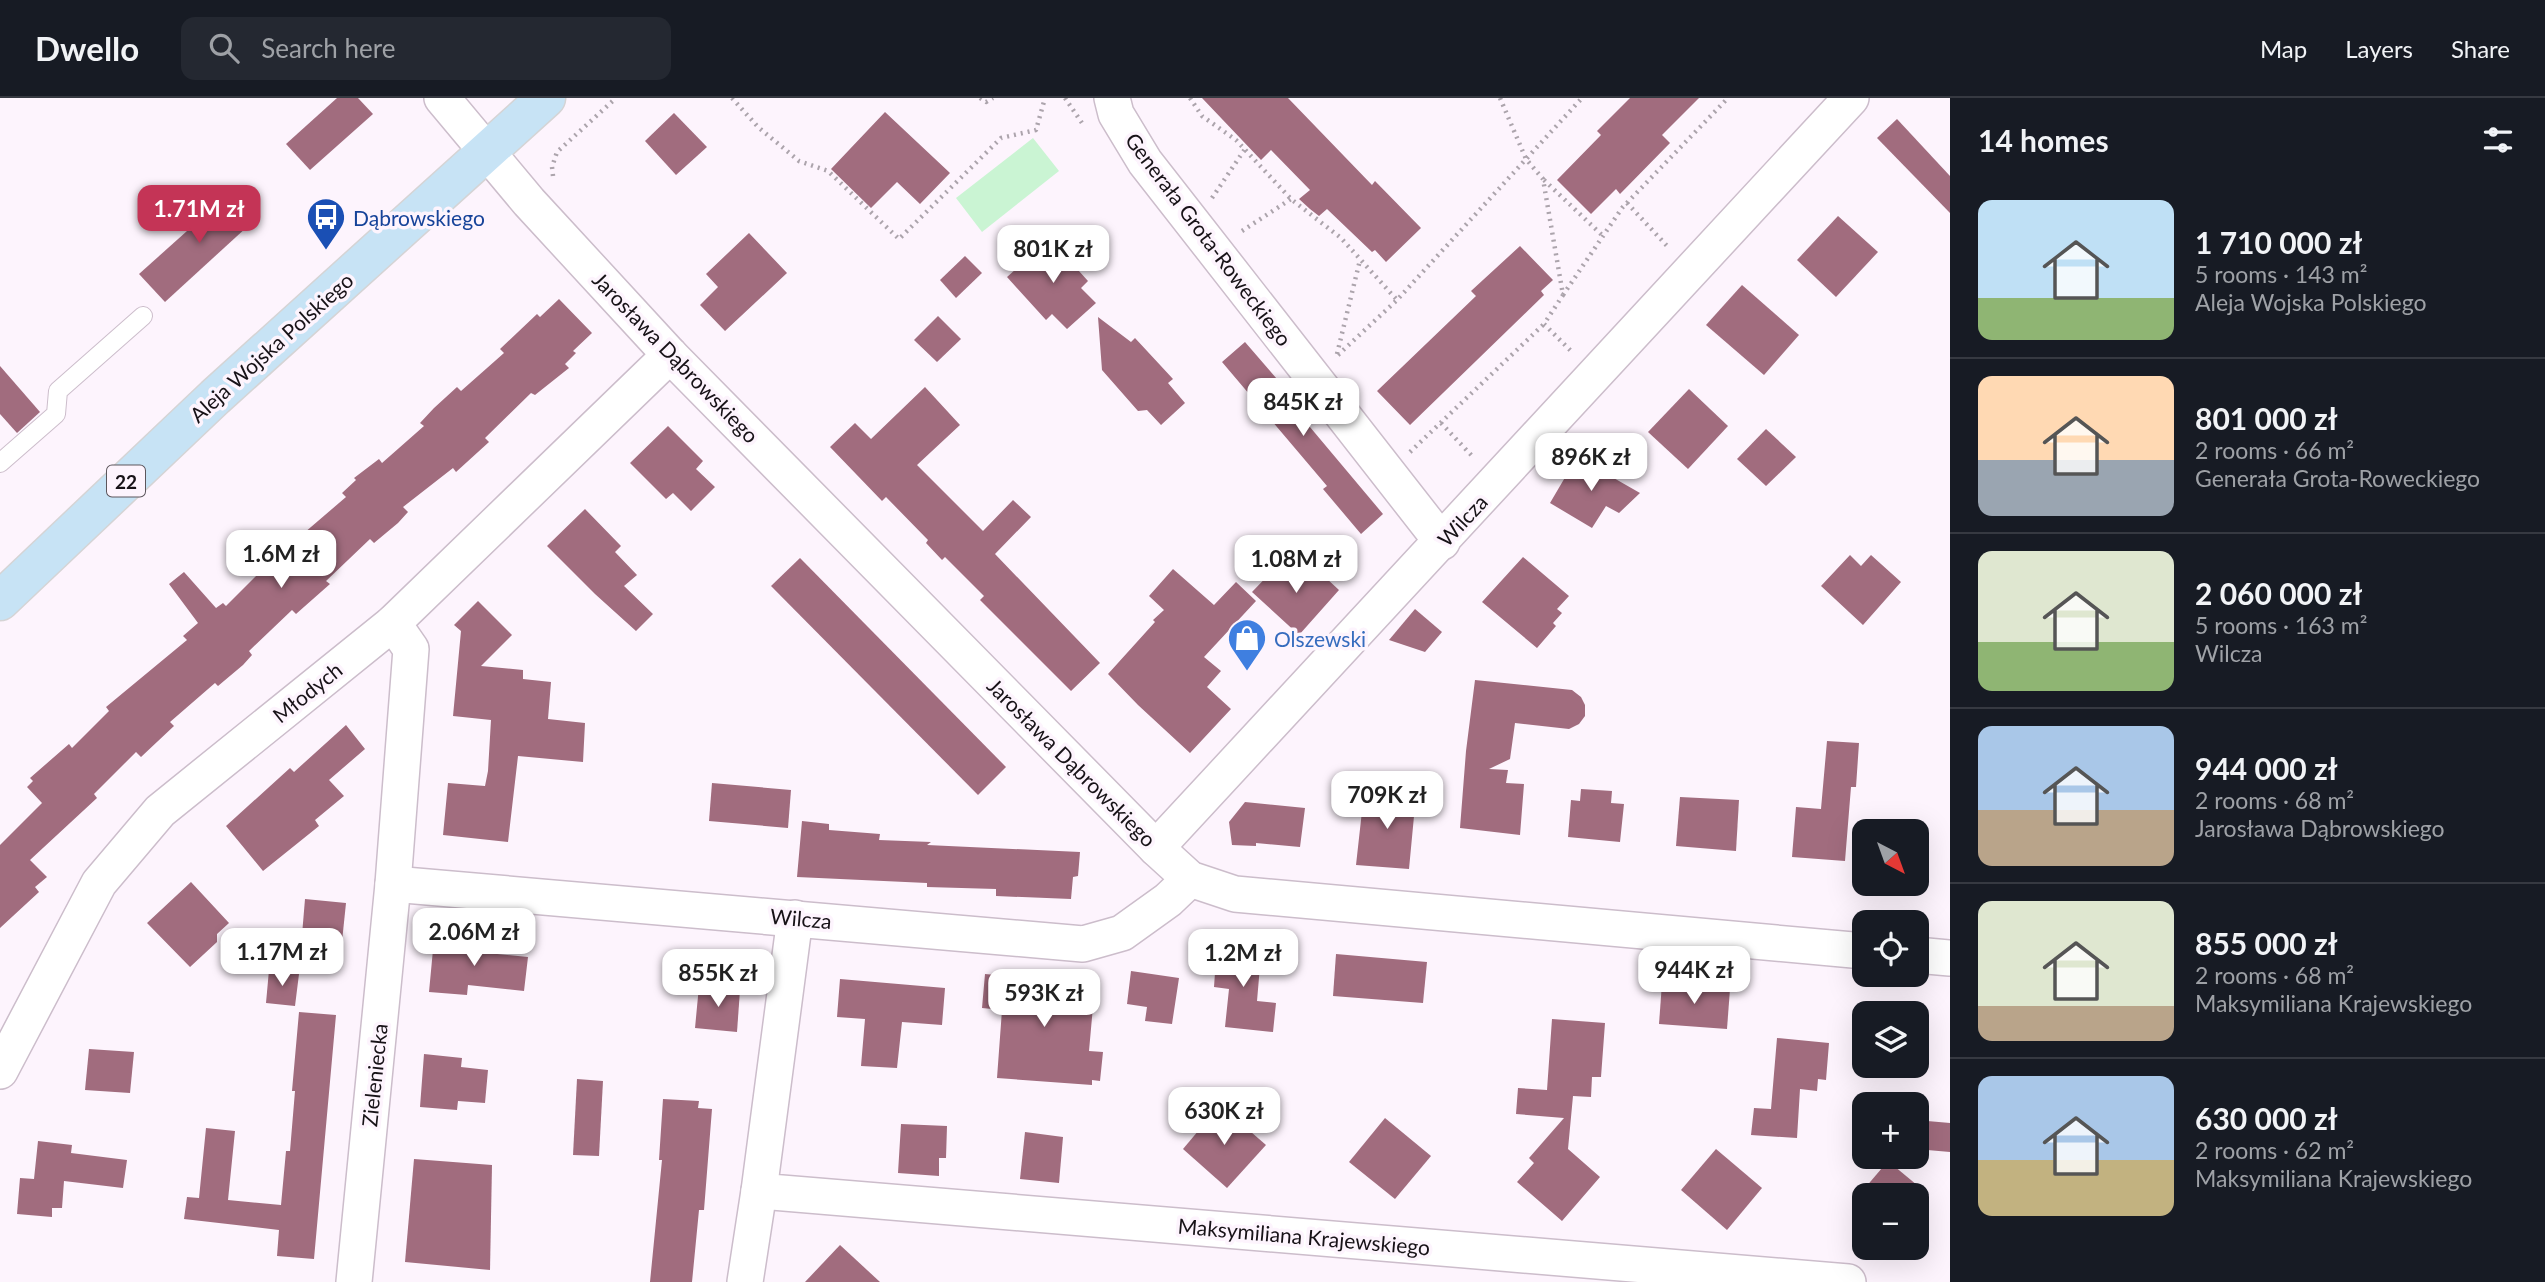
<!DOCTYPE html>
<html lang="en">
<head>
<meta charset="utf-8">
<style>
  :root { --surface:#171b24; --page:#242831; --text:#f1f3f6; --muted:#9ea1a6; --line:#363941; --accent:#c43456 }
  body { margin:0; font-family:Lato,sans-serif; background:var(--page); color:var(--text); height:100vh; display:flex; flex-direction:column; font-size:26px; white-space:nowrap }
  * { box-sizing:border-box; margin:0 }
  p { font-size:23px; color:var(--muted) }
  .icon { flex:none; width:38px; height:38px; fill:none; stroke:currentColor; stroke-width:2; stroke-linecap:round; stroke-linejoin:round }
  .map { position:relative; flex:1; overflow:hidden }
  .details { display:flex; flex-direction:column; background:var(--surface); width:595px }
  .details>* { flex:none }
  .needle { width:46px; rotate:139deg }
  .buttons { position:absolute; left:1852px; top:721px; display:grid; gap:14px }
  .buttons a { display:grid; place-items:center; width:77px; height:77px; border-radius:14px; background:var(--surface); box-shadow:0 7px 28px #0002; font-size:35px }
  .price { position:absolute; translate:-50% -60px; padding:0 16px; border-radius:14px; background:#fff; color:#222; font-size:23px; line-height:46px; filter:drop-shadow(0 2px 4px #0008) }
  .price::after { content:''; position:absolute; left:50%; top:42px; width:21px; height:16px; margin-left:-10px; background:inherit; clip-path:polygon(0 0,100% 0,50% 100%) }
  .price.on { background:var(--accent); color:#fff }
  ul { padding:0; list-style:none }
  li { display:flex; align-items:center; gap:21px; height:175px; padding:0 28px }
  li+li { border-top:2px solid var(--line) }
  li span { display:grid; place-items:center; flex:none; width:196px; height:140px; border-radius:14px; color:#555 }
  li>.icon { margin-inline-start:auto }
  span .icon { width:84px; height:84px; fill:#fffc; stroke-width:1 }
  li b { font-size:30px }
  h2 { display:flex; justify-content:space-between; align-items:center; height:84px; padding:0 28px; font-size:30px }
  header { display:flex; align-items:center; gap:42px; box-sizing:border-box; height:98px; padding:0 35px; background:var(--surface); border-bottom:2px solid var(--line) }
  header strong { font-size:33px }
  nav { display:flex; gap:38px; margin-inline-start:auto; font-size:24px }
  .search { width:490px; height:63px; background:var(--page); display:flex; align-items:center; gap:18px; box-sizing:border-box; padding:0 24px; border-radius:14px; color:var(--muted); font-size:26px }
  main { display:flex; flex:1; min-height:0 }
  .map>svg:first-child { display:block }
</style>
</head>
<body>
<header>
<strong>Dwello</strong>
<div class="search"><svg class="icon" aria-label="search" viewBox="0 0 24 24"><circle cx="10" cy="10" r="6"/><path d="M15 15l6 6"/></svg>Search here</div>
<nav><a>Map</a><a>Layers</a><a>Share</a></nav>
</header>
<main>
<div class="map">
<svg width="1950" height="1184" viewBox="0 0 1950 1184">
  <rect width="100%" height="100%" fill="#fdf4fd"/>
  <!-- green -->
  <path fill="#caf4d3" d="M1033 40 1059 73 982 134 956 100Z"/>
  <!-- building -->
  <g fill="#a16c7e">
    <path d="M337 0H358L373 16 310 72 286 46Z"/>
    <path d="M1202 0H1288L1372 87 1375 83 1421 130 1386 164 1375 152 1372 154 1327 111 1319 118 1310 111 1299 101 1310 92 1271 52 1261 62Z"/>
    <path d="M1630 0H1699L1662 37 1670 45 1620 96 1616 91 1591 116 1557 82 1601 37 1597 33Z"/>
    <path d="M885 14 950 75 920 106 897 84 871 110 831 71Z"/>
    <path d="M674 15 707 49 676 77 645 43Z"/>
    <path d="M1897 21 1950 78V115L1877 40Z"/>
    <path d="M235 90 260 117 165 204 139 176Z"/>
    <path d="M1838 118 1878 154 1836 199 1797 162Z"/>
    <path d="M749 135 787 175 725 233 700 207 718 189 706 176Z"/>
    <path d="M1050 141 1088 183 1081 190 1096 205 1067 231 1052 216 1046 222 1007 179Z"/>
    <path d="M1520 148 1553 182 1541 193 1544 197 1410 327 1377 293 1476 198 1471 193Z"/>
    <path d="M965 158 982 175 956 200 940 182Z"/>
    <path d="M1742 187 1799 237 1764 277 1706 227Z"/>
    <path d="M559 201 592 235 573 253 576 255 565 266 569 270 535 297 531 295 485 340 489 344 456 374 453 370 403 409 408 414 398 425 374 445 370 441 326 483 330 486 296 516 292 512 249 553 252 557 243 567 218 588 215 585 170 624 174 628 141 659 136 654 94 696 97 700 30 762 47 779 35 789 39 794 0 830V747L42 705 27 689 33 683 30 680 69 646 72 650 109 613 106 609 187 542 183 538 198 525 169 486 184 474 216 510 223 505 226 508 265 469 262 466 301 432 304 435 346 399 342 395 356 382 354 380 379 361 382 365 424 328 420 325 434 310 457 289 461 293 504 255 500 251 537 216 540 219Z"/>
    <path d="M938 218 961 241 937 264 914 242Z"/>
    <path d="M1098 219 1131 244 1135 240 1173 281 1168 285 1185 305 1161 327 1147 312 1138 313 1102 272Z"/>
    <path d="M1245 244 1277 281 1273 285 1383 416 1361 436 1323 391 1327 388 1222 264Z"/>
    <path d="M0 268 40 314 17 335 0 316Z"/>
    <path d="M925 289 960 327 917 367 983 433 1013 402 1031 419 995 456 1100 565 1071 593 980 502 984 498 945 459 942 462 926 445 928 442 886 399 882 403 830 349 855 325 871 341Z"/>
    <path d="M1689 291 1728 328 1688 371 1648 334Z"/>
    <path d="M668 328 703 363 696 371 715 389 691 413 673 395 666 401 630 365Z"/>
    <path d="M1766 331 1796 359 1766 388 1737 361Z"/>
    <path d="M1577 359 1640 395 1619 415 1606 408 1592 430 1550 405Z"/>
    <path d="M585 411 621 448 615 454 637 477 624 488 653 516 636 533 595 496 547 448Z"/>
    <path d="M1850 457 1861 468 1871 457 1901 484 1863 527 1821 488Z"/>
    <path d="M1523 459 1569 498 1557 511 1562 515 1553 525 1556 528 1537 550 1482 504Z"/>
    <path d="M800 460 1006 669 978 697 771 488Z"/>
    <path d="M1283 462 1301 479 1312 467 1339 492 1299 537 1252 494Z"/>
    <path d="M1173 471 1214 507 1236 484 1256 503 1204 559 1221 573 1207 589 1231 611 1190 655 1138 607 1108 576 1155 524 1153 522 1164 512 1149 498Z"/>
    <path d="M478 503 512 537 481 568 523 572V581L551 584 548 621 585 625 583 664 518 658 508 744 443 737 448 685 485 688 488 673 491 622 453 618 461 533 454 527Z"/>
    <path d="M1415 511 1442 534 1425 554 1389 542Z"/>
    <path d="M1475 582 1572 592 1581 599 1585 607V618L1579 626 1569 631 1515 625 1510 661 1489 671 1508 672 1506 685 1524 686 1520 737 1460 730 1466 653Z"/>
    <path d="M346 627 365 651 329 682 344 698 315 722 319 728 263 773 226 728 290 670 294 674Z"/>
    <path d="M1827 643 1859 645 1856 689H1851L1845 763 1792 759 1796 709 1821 711Z"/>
    <path d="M712 685 791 692 788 730 709 723Z"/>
    <path d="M1581 691 1612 693 1611 705 1624 706 1620 744 1568 739 1571 702 1580 703Z"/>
    <path d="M1371 692 1416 697 1409 771 1356 767 1362 713 1369 714Z"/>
    <path d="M1680 699 1739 702 1736 753 1676 748Z"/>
    <path d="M1245 704 1305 710 1300 749 1256 745V748L1232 747 1229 724Z"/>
    <path d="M802 723 829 726V732L880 736 879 742 931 744 927 747 1080 754 1078 778 1073 779 1071 801 996 798V791L927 789V785L797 779Z"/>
    <path d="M191 784 229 825 217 836V844L190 869 147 825Z"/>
    <path d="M305 801 346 805 341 853 301 849Z"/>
    <path d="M434 841 488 846 487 855 528 859 524 893 468 887 467 897 429 894Z"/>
    <path d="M1217 846 1256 850 1254 867 1260 868 1257 903 1276 905 1273 934 1225 929 1229 891 1214 889Z"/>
    <path d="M1336 856 1427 864 1423 905 1333 898Z"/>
    <path d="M269 872 299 876 295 908 266 905Z"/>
    <path d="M1131 873 1179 880 1172 926 1145 923 1147 909 1127 906Z"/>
    <path d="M985 876 1095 886 1089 953 1103 954 1100 983 1092 982V987L997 980 1002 912 982 910Z"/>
    <path d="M840 881 945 890 942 927 902 924 897 970 861 968 865 921 837 919Z"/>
    <path d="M1662 885 1730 891 1727 931 1659 926Z"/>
    <path d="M699 888 740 892 737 934 695 930Z"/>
    <path d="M299 914 336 917 314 1161 277 1158 279 1132 184 1121 187 1099 199 1100 206 1030 235 1033 228 1102 281 1107 286 1053H290L295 993H292Z"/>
    <path d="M1552 921 1605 925 1601 979H1592L1591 999 1573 998 1568 1051 1600 1079 1562 1123 1517 1084 1534 1065 1529 1060 1564 1020 1516 1016 1518 990 1547 992Z"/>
    <path d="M1777 940 1829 945 1826 982 1818 981 1817 993 1800 991 1797 1040 1751 1037 1754 1010 1771 1011Z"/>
    <path d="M89 951 134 954 130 995 85 992Z"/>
    <path d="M424 956 462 960 461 969 488 972 485 1005 458 1003 457 1012 420 1009Z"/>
    <path d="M577 981 603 983 599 1058 573 1057Z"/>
    <path d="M663 1001 699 1003 698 1010 712 1011 704 1112H699L692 1184H650L662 1062H659Z"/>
    <path d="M1220 1007 1266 1047 1227 1090 1183 1051Z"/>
    <path d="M1385 1020 1431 1058 1395 1101 1349 1064Z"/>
    <path d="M1916 1022 1950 1025V1054L1916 1051Z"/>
    <path d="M901 1026 947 1028 946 1060H939V1078L898 1075Z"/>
    <path d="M1025 1034 1063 1039 1059 1085 1020 1081Z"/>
    <path d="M38 1043 72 1047 71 1055 127 1062 123 1090 64 1083 62 1110H52V1119L17 1116 20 1080 34 1081Z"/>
    <path d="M1716 1051 1762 1090 1727 1132 1681 1092Z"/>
    <path d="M414 1061 492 1067 490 1172 405 1164Z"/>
    <path d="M1888 1063 1929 1097H1859Z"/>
    <path d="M840 1147 880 1184H805Z"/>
  </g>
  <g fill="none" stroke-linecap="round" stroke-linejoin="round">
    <!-- service casing -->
    <g stroke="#ccbdcb" stroke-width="20">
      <path id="service" d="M0 365 56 316 58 293 143 218"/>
    </g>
    <!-- minor casing -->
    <g stroke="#ccbdcb" stroke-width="38">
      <g id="minor">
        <path d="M442 0 529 104 670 257 1156 750 1190 781 1235 796 1864 853"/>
        <path d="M1112 0 1116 16 1145 64 1442 444"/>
        <path d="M1156 750 1851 0"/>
        <path d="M393 786 1083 846 1122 835 1168 802 1190 781"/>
        <path d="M795 820 759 1093 1848 1184"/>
        <path d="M1916 857 1950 860"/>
        <path d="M0 973 99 785 160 713 393 525 670 257"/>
        <path d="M354 1184 393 786 411 551 393 525"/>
        <path d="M745 1184 759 1093"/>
      </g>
    </g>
    <!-- primary casing -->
    <g stroke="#d5d4d5" stroke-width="41">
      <path id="primary" d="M0 503 215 299 546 0"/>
    </g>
    <!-- path -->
    <g stroke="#aca4ac" stroke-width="4.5" stroke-dasharray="2 5" stroke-linecap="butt">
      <path d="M732 0 758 29 799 63 828 73 899 141 1001 40 1036 32 1045 0"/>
      <path d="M980 0 986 4 993 0"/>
      <path d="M1065 0 1082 25"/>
      <path d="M1190 0 1202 18 1236 42 1291 101 1341 140 1397 202"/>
      <path d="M1500 0 1526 61 1543 81 1563 197 1544 226 1573 255"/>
      <path d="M553 78 552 69 557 54 616 0"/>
      <path d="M1544 82 1603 138"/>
      <path d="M1212 100 1245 51"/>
      <path d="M1627 105 1669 150"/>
      <path d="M1242 133 1291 101"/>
      <path d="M1563 197 1622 110 1728 0"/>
      <path d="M1337 256 1360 162"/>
      <path d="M1338 257 1397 202 1582 0"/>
      <path d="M1441 325 1474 360"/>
      <path d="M1410 354 1544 226"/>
    </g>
    <!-- service -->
    <use href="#service" stroke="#fff" stroke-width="18"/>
    <!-- minor -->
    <use href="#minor" stroke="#fff" stroke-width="35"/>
    <!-- primary -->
    <use href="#primary" stroke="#c7e3f5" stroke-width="38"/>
  </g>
  <!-- icons -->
  <defs>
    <g id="bus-pin" transform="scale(2.0125)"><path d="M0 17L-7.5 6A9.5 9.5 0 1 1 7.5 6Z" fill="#1a4fb4" stroke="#fdf4fd"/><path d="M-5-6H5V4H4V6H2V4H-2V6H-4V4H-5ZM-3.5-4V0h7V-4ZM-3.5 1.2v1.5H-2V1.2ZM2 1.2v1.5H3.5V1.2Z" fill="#fff"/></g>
    <g id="shop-pin" transform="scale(2.0125)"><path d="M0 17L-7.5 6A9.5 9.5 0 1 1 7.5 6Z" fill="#3f7fe0" stroke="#fdf4fd"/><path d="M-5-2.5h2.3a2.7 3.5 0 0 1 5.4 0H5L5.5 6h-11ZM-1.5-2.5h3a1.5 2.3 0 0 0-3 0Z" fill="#fff"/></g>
  </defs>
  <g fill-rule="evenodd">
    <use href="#bus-pin" x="326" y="119"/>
    <use href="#shop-pin" x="1247" y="540"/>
  </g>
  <g text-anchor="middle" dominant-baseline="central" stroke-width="7" stroke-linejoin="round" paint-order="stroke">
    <!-- shield labels -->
    <rect fill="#fdf4fd" stroke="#5c565c" stroke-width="2" x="107" y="367.5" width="38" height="31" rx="5"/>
    <g font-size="19" font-weight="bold" fill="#171217">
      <text x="126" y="383">22</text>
    </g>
    <!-- transit labels -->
    <g font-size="21" fill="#164399" stroke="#fdf4fd" text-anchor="start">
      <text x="353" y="119">Dąbrowskiego</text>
    </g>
    <!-- street labels -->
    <g font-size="21" fill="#171217" stroke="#fdf4fd">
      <text transform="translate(1209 141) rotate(53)">Generała Grota-Roweckiego</text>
      <text transform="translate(271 249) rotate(-42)">Aleja Wojska Polskiego</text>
      <text transform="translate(676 259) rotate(46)">Jarosława Dąbrowskiego</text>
      <text transform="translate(1462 422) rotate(-47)">Wilcza</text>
      <text transform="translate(307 594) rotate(-39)">Młodych</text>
      <text transform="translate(1072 664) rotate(45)">Jarosława Dąbrowskiego</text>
      <text transform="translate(801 820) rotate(5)">Wilcza</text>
      <text transform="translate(374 977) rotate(-84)">Zieleniecka</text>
      <text transform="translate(1304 1138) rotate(5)">Maksymiliana Krajewskiego</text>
    </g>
    <!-- shop labels -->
    <g font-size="21" fill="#366cbe" stroke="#fdf4fd" text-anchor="start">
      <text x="1274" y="540">Olszewski</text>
    </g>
  </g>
</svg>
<div class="buttons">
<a><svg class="needle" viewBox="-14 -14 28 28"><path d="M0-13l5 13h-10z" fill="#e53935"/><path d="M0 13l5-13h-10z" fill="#9ea1a6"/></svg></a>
<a><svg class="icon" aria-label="locate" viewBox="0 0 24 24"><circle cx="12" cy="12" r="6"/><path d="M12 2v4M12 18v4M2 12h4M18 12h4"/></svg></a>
<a><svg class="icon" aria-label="layers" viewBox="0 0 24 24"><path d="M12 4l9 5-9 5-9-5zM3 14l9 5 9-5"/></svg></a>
<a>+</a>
<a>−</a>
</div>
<b class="price on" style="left:199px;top:147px">1.71M zł</b>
<b class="price" style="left:1053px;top:187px">801K zł</b>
<b class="price" style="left:1303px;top:340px">845K zł</b>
<b class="price" style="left:1591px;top:395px">896K zł</b>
<b class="price" style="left:281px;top:492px">1.6M zł</b>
<b class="price" style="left:1296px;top:497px">1.08M zł</b>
<b class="price" style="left:1387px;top:733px">709K zł</b>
<b class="price" style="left:474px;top:870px">2.06M zł</b>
<b class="price" style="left:282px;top:890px">1.17M zł</b>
<b class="price" style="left:1243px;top:891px">1.2M zł</b>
<b class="price" style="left:1694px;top:908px">944K zł</b>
<b class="price" style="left:718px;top:911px">855K zł</b>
<b class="price" style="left:1044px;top:931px">593K zł</b>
<b class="price" style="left:1224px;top:1049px">630K zł</b>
</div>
<section class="details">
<h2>14 homes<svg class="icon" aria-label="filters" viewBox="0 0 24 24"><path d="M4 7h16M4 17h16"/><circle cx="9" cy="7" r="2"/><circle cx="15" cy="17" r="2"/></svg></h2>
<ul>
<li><span style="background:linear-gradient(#bfe0f5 70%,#8fb573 0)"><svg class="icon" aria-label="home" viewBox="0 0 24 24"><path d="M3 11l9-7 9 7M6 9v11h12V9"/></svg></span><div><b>1 710 000 zł</b><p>5 rooms · 143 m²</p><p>Aleja Wojska Polskiego</p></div></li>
<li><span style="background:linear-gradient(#ffd9b3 60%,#9aa5b1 0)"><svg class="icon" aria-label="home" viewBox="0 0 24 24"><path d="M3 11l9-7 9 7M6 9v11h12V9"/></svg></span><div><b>801 000 zł</b><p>2 rooms · 66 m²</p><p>Generała Grota-Roweckiego</p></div></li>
<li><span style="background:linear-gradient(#dfe7d0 65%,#8fb573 0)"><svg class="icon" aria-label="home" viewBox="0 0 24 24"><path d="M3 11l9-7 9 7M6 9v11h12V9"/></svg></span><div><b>2 060 000 zł</b><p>5 rooms · 163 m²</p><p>Wilcza</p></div></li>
<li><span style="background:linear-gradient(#a9c7e8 60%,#b9a48a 0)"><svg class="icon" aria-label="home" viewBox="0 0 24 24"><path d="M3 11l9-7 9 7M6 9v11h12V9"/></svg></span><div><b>944 000 zł</b><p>2 rooms · 68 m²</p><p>Jarosława Dąbrowskiego</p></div></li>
<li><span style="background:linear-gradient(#dfe7d0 75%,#b9a48a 0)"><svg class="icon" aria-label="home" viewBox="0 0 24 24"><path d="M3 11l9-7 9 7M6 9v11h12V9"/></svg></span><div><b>855 000 zł</b><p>2 rooms · 68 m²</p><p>Maksymiliana Krajewskiego</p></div></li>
<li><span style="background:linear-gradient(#a9c7e8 60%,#c2b280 0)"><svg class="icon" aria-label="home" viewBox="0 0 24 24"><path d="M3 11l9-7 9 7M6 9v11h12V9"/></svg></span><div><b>630 000 zł</b><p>2 rooms · 62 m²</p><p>Maksymiliana Krajewskiego</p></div></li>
</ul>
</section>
</main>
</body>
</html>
